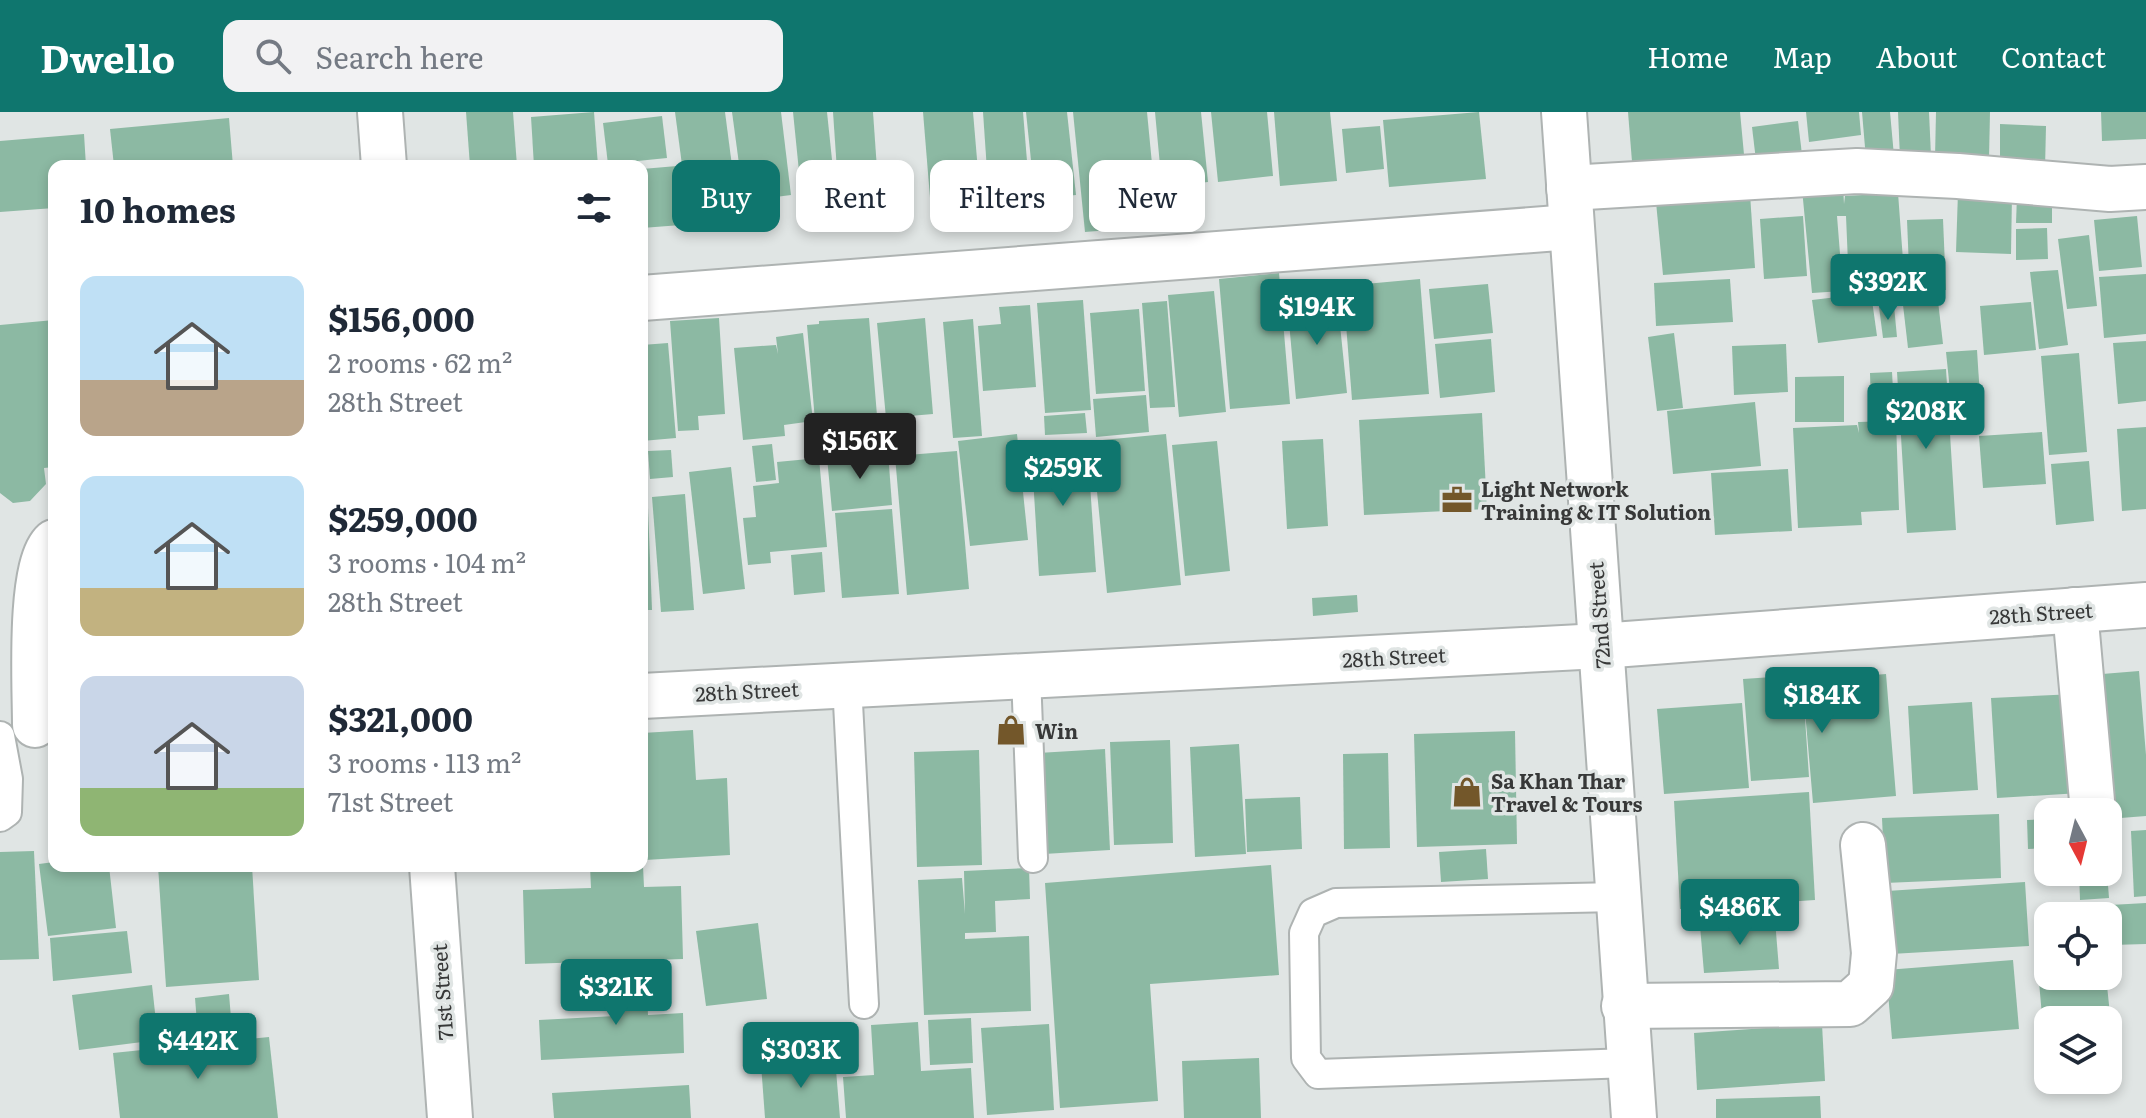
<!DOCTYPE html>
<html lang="en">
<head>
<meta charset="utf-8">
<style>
  :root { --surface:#fff; --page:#f2f2f3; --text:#1f2937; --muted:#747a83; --accent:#0f766e }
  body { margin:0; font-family:Literata,serif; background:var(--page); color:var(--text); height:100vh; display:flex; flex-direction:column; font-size:30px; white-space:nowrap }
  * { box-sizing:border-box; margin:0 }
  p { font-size:26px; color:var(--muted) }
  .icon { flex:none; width:44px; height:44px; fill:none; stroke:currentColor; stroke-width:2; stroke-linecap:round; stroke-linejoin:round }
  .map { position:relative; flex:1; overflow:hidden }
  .drawer { position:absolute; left:48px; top:48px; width:600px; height:712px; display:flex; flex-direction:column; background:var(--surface); border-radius:16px; box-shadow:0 4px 12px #0003 }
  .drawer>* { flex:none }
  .guide { position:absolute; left:672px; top:48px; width:760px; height:72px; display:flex; gap:16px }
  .needle { width:52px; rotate:173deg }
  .buttons { position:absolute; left:2034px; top:686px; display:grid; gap:16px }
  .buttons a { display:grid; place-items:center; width:88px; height:88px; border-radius:16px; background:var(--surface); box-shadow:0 4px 12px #0003; font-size:40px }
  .price { position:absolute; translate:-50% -68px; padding:0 18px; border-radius:8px; background:var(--accent); color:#fff; font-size:26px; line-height:52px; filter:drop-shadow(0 2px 4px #0008) }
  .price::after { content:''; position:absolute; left:50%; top:48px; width:24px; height:18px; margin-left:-12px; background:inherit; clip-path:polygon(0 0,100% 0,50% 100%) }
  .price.active { background:#222; color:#fff }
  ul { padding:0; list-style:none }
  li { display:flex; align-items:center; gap:24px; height:200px; padding:0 32px }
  li span { display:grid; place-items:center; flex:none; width:224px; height:160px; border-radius:16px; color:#555 }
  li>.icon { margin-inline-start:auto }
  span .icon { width:96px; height:96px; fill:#fffc; stroke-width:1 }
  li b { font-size:34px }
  h2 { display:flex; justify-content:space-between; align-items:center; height:96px; padding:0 32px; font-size:34px }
  .chip { padding:0 28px; border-radius:16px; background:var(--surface); box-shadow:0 4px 12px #0003; font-size:28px; line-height:72px }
  .chip.active { background:var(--accent); color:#fff }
  header { display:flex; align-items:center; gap:48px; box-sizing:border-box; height:112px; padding:0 40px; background:var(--accent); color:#fff }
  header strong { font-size:38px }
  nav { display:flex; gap:44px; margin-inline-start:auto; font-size:28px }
  .search { width:560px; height:72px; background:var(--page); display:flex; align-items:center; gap:20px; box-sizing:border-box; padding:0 28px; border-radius:16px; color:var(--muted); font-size:30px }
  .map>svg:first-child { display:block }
</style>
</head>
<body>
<header>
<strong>Dwello</strong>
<div class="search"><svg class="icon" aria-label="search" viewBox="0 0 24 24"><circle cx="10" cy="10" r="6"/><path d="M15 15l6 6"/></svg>Search here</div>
<nav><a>Home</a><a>Map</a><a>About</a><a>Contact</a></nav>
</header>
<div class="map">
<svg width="2146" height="1006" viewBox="0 0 2146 1006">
  <rect width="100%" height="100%" fill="#e0e5e4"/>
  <!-- building -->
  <g fill="#8cb9a3">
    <path d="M466 0H513L517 54H470Z"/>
    <path d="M594 0 598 54H534L531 5Z"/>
    <path d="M675 0H725L738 100 689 106Z"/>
    <path d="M732 0H781L791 83 744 89Z"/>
    <path d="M793 0H827L838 105 804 109Z"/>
    <path d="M833 0H873L880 100 840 103Z"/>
    <path d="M923 0H973L982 106 932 110Z"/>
    <path d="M983 0H1023L1030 86 989 88Z"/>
    <path d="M1026 0H1067L1076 83 1035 87Z"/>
    <path d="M1073 0H1147L1158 114 1085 120Z"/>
    <path d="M1155 0H1201L1208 70 1162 75Z"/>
    <path d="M1211 0H1267L1273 64 1218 70Z"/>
    <path d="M1274 0H1330L1337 69 1280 74Z"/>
    <path d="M1479 0 1486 67 1389 75 1383 8Z"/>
    <path d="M1628 0H1740L1745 53 1633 62Z"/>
    <path d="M1806 0H1859L1861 23 1809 30Z"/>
    <path d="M1862 0H1890L1894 44 1866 47Z"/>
    <path d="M1898 0H1929L1931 44 1900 46Z"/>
    <path d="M1936 0H1990L1989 47 1935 46Z"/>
    <path d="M2101 0H2146V27L2102 29Z"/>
    <path d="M662 4 667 46 608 52 603 11Z"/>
    <path d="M229 6 233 54H114L110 17Z"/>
    <path d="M1798 9 1803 51 1757 57 1752 15Z"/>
    <path d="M2000 12 2046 14 2045 57 2000 56Z"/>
    <path d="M1380 14 1384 57 1346 61 1342 17Z"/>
    <path d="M84 22 86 54H54V96L0 100V29Z"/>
    <path d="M677 54 681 113 642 116V57Z"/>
    <path d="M1843 74 1844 92 1845 84 1898 81 1903 148 1848 151 1846 104H1837L1843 179 1812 181 1802 77Z"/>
    <path d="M1958 80 2012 82 2011 142 1956 140Z"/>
    <path d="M1750 82 1755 156 1663 163 1656 90Z"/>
    <path d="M2017 84H2052V111H2016Z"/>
    <path d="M1803 104 1807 164 1764 167 1760 107Z"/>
    <path d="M2137 104 2142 155 2099 159 2094 108Z"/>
    <path d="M1943 107 1946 178 1910 180 1907 108Z"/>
    <path d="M2047 116 2048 147 2016 148V117Z"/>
    <path d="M2089 123 2097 194 2067 197 2058 127Z"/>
    <path d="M2058 158 2068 233 2039 237 2030 160Z"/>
    <path d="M1279 161 1290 292 1230 297 1219 167Z"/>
    <path d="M2146 162V222L2104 226 2099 165Z"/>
    <path d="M1420 167 1429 282 1352 288 1343 174Z"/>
    <path d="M1730 167 1733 210 1656 214 1654 171Z"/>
    <path d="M1488 172 1493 221 1434 227 1429 177Z"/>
    <path d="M1214 179 1226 300 1179 305 1168 183Z"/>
    <path d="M1871 181 1877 224 1818 231 1812 188Z"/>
    <path d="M1337 184 1347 281 1296 287 1287 188Z"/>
    <path d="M1083 188 1091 298 1045 301 1037 191Z"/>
    <path d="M1167 189 1175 295 1150 296 1142 191Z"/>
    <path d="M1938 189 1943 232 1908 236 1903 193Z"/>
    <path d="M2031 190 2036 238 1984 243 1980 194Z"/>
    <path d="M1030 193 1036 275 983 279 978 214 1001 212 999 195Z"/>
    <path d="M1894 194 1897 225 1883 226 1879 195Z"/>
    <path d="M1139 197 1145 279 1096 282 1090 201Z"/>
    <path d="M719 206 725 302 698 304 699 318 678 319 670 209Z"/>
    <path d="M869 206 879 328 817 333 807 213 819 212V209Z"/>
    <path d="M925 206 933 302 886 306 877 211Z"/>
    <path d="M973 207 982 324 953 326 943 210Z"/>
    <path d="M54 208V355L44 356 46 372 30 389 13 391 0 381V213Z"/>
    <path d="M803 221 813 309 784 313 785 324 743 328 734 236 776 233 778 242 776 225Z"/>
    <path d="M1674 221 1683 296 1657 299 1648 225Z"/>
    <path d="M1491 227 1495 280 1440 286 1435 232Z"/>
    <path d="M2146 229V289L2118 292 2113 231Z"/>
    <path d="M668 231 676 326 642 329V233Z"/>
    <path d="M1786 232 1788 280 1734 283 1732 234Z"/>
    <path d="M1977 238 1980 285 1951 288 1946 240Z"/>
    <path d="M2079 241 2087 340 2049 343 2041 244Z"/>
    <path d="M1946 257 1956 418 1907 421 1897 260Z"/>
    <path d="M1892 260 1894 295 1871 296 1870 261Z"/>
    <path d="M1844 264V310H1795V265Z"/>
    <path d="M1146 283 1149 320 1096 325 1093 287Z"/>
    <path d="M1755 290 1761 354 1673 362 1667 299Z"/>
    <path d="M1085 301 1087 321 1045 323 1044 304Z"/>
    <path d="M1482 301 1487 397 1364 403 1359 308Z"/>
    <path d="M1896 309 1899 398 1861 400 1862 413 1798 416 1793 316 1857 313 1859 321 1858 310Z"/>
    <path d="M2146 315V397L2122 399 2117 317Z"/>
    <path d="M2042 320 2046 372 1983 376 1979 324Z"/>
    <path d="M1017 322 1028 428 970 434 958 329Z"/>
    <path d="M1166 322 1181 473 1107 481 1092 329Z"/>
    <path d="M1323 327 1328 414 1287 417 1282 329Z"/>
    <path d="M1087 328 1096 460 1039 464 1031 332Z"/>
    <path d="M1217 329 1230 459 1185 464 1172 333Z"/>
    <path d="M772 332 776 368 756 370 752 334Z"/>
    <path d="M671 338 673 365 650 367 648 339Z"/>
    <path d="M957 339 969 477 907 483 895 344Z"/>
    <path d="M888 340 892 393 832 399 827 345Z"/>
    <path d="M819 346 827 435 770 440 771 451 748 453 743 406 756 405 753 374 779 371 777 350Z"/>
    <path d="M2089 349 2094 409 2056 413 2051 352Z"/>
    <path d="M731 355 745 477 703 482 689 360Z"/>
    <path d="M1788 357 1792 419 1715 423 1711 361Z"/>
    <path d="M642 370H647L652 498H642Z"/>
    <path d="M685 382 694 498 661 500 652 385Z"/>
    <path d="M892 397 899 482 842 486 835 401Z"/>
    <path d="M822 440 825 480 794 483 791 443Z"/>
    <path d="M1357 483 1358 500 1313 504 1312 486Z"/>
    <path d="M2139 559 2146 643V704L2108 707 2090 563Z"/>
    <path d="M1886 562 1896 684 1813 691 1803 576 1809 665 1751 669 1743 567 1801 563V569Z"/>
    <path d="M2075 582 2080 681 1997 686 1991 586Z"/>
    <path d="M1972 590 1978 678 1913 682 1908 594Z"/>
    <path d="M1742 591 1749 676 1664 682 1657 597Z"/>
    <path d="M693 618 696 668 727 666 730 743 645 748 642 621Z"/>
    <path d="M1515 619 1517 732 1417 735 1414 622Z"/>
    <path d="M1170 628 1173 731 1114 733 1110 630Z"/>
    <path d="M1239 632 1246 742 1195 745 1190 635Z"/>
    <path d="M1105 637 1110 738 1044 742 1038 641Z"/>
    <path d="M979 638 982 753 917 755 914 640Z"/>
    <path d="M1388 641 1390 736 1344 737 1343 642Z"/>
    <path d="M1809 680 1815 788 1680 797 1674 689Z"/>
    <path d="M1300 685 1302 737 1247 740 1245 687Z"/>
    <path d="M1999 702 2001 766 1885 771 1882 706Z"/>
    <path d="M2048 707V736L2028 737 2027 708Z"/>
    <path d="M2146 718V784L2134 785 2131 719Z"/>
    <path d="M1486 737 1488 767 1441 770 1439 740Z"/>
    <path d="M34 739 39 847 0 848V740Z"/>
    <path d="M54 750V754H109L116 816 48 824 39 752Z"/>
    <path d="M1271 753 1279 863 1150 872 1158 989 1060 996 1045 771Z"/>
    <path d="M158 754H252L259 868 166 875Z"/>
    <path d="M590 754H643L644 775 681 774 683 847 525 852 523 778 591 776Z"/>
    <path d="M1029 756 1030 787 995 789 996 820 965 821V827L1029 824 1031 899 924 903 918 768 962 766 965 802 964 759Z"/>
    <path d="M2079 760H2107L2109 786 2080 788Z"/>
    <path d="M2025 770 2029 834 1891 842 1887 779Z"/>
    <path d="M2146 791V832L2112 833 2110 793Z"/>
    <path d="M1775 808 1779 857 1704 861 1700 814Z"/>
    <path d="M758 811 767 887 706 894 696 819Z"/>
    <path d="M127 819 132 861 53 869 50 826Z"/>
    <path d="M2048 824V864H2106L2113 931 2108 932V908H2048V937H2045L2035 825Z"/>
    <path d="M2013 848 2019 917 1892 927 1886 858Z"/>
    <path d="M646 855 648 903 683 901 684 941 541 948 539 908 615 904 613 856Z"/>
    <path d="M152 873 158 928 79 938 72 883Z"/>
    <path d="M229 882 232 918 198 923 195 886Z"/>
    <path d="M971 906 973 951 930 953 928 908Z"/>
    <path d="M918 910 921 959 971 956 974 1006H846L843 965 874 963 871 913Z"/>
    <path d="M1049 912 1054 998 987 1003 981 916Z"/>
    <path d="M1822 912 1825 969 1697 978 1694 921Z"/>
    <path d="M269 925 278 1006H120L113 941Z"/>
    <path d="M835 946 840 1006H765L761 952Z"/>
    <path d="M1259 946 1261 1006H1184L1182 949Z"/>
    <path d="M689 973 691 1006H554L552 981Z"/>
    <path d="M1820 984 1821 1006H1716V987Z"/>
  </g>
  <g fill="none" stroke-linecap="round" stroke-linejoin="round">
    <!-- service casing -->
    <g stroke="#aeb3b2" stroke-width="32">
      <g id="service">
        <path d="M1026 563 1033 746"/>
        <path d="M847 572 864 892"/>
        <path d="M0 624 8 667 7 700 0 705"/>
        <path d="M1618 785 1336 791 1313 801 1304 821 1306 946 1318 962 1629 951"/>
      </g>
    </g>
    <!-- minor casing -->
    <g stroke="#aeb3b2" stroke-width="48">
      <g id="minor">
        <path d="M1564 0 1634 1006"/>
        <path d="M1569 76 1857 59 1958 64 2110 77 2146 75"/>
        <path d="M642 186 1571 115"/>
        <path d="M2075 498 2093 700"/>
        <path d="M642 584 1600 534 2146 493"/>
        <path d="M35 613C35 576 28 453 54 430"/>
        <path d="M1624 894 1850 892 1871 873 1874 841 1863 733"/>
      </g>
    </g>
    <!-- secondary casing -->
    <g stroke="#aeb3b2" stroke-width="48">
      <g id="secondary">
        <path d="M380 0 384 54"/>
        <path d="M432 754 450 1006"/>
      </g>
    </g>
    <!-- service -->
    <use href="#service" stroke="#fff" stroke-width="28"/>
    <!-- minor -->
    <use href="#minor" stroke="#fff" stroke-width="44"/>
    <!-- secondary -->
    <use href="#secondary" stroke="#fff" stroke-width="44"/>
  </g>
  <!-- icons -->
  <defs>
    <g id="office-bare" transform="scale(2.4)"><path d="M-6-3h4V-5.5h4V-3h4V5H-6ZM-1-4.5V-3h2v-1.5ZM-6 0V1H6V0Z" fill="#73572a" stroke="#e0e5e4" stroke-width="2.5" paint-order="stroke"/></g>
    <g id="shop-bare" transform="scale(2.4)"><path d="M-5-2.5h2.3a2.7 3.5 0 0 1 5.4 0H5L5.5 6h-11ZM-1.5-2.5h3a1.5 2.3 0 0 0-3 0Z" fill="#73572a" stroke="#e0e5e4" stroke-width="2.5" paint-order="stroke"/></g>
  </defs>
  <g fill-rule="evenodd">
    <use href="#office-bare" x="1457" y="388"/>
    <use href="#shop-bare" x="1011" y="618"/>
    <use href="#shop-bare" x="1467" y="680"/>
  </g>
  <g text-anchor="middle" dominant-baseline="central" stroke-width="7" stroke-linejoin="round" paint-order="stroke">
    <!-- poi labels -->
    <g font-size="20" font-weight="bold" fill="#373838" stroke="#e0e5e4" text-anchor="start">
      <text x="1481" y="376">Light Network<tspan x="1481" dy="23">Training &amp; IT Solution</tspan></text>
      <text x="1035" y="618">Win</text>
      <text x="1491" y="668">Sa Khan Thar<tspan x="1491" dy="23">Travel &amp; Tours</tspan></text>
    </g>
    <!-- street labels -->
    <g font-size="20" fill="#373838" stroke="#e0e5e4">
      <text transform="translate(2041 500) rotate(-4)">28th Street</text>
      <text transform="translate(1598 503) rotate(-94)">72nd Street</text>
      <text transform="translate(1394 544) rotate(-3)">28th Street</text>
      <text transform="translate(747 578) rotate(-3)">28th Street</text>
      <text transform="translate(441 880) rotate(-94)">71st Street</text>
    </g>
  </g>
</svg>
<div class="buttons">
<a><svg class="needle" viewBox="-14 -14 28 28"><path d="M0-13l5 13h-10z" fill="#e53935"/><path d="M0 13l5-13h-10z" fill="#747a83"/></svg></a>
<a><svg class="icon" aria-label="locate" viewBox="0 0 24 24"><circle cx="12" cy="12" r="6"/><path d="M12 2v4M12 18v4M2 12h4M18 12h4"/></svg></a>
<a><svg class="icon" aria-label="layers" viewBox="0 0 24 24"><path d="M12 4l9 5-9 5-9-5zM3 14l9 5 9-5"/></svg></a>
</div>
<b class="price" style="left:1888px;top:210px">$392K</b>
<b class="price" style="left:1317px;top:235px">$194K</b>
<b class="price" style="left:1926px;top:339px">$208K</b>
<b class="price active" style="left:860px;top:369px">$156K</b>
<b class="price" style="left:1063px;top:396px">$259K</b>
<b class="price" style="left:1822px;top:623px">$184K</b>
<b class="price" style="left:1740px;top:835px">$486K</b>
<b class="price" style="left:616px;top:915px">$321K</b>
<b class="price" style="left:198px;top:969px">$442K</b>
<b class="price" style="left:801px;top:978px">$303K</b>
<div class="guide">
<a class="chip active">Buy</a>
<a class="chip">Rent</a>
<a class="chip">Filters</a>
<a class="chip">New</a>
</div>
<section class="drawer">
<h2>10 homes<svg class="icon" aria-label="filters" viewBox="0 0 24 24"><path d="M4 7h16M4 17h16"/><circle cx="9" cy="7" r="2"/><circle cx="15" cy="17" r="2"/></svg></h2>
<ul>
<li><span style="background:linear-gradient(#bfe0f5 65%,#b9a48a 0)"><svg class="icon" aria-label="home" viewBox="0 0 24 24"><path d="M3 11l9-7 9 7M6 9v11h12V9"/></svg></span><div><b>$156,000</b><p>2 rooms · 62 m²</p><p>28th Street</p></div></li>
<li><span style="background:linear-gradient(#bfe0f5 70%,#c2b280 0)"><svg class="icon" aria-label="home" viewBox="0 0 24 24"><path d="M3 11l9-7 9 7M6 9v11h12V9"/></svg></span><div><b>$259,000</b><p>3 rooms · 104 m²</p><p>28th Street</p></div></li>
<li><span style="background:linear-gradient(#c9d6e8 70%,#8fb573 0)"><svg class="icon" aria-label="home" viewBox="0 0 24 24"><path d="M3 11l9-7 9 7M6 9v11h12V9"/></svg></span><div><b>$321,000</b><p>3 rooms · 113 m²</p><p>71st Street</p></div></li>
</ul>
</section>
</div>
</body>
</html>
